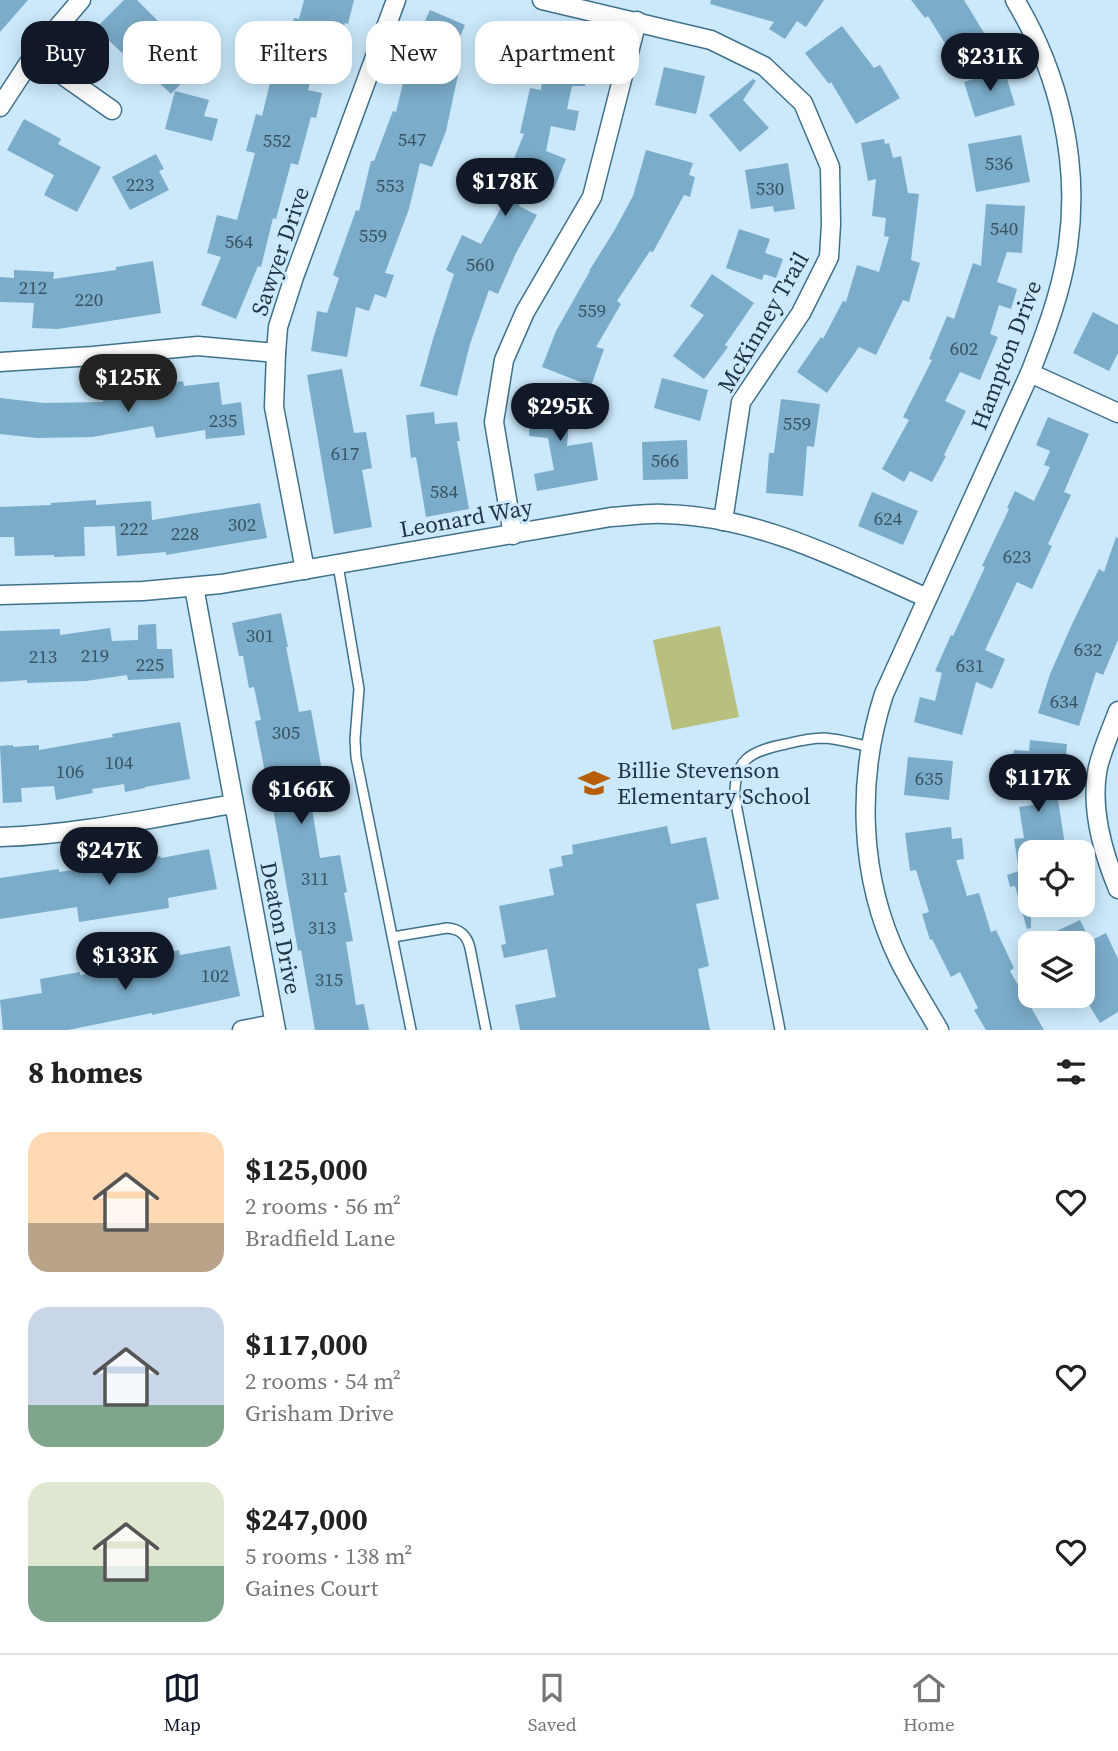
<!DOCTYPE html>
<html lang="en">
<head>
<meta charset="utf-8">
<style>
  :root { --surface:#fff; --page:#f6f6f6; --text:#222; --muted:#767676; --line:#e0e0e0; --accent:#111827 }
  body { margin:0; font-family:"Source Serif 4",serif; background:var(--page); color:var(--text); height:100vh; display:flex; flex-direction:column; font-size:26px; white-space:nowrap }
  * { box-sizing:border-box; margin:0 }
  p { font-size:23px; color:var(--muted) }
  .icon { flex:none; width:38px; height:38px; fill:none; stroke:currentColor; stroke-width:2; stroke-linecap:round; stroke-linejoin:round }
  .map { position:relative; height:1030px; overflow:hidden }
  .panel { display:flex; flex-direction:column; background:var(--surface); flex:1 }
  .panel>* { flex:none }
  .top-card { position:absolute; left:21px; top:21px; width:700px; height:63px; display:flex; gap:14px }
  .buttons { position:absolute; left:1018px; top:840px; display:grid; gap:14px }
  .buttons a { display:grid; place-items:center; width:77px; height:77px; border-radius:14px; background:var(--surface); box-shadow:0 4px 18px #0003; font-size:35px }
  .price { position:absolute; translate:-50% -60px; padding:0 16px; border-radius:24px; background:var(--accent); color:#fff; font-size:23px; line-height:46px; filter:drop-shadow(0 2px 4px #0008) }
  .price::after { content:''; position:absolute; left:50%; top:42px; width:21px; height:16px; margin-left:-10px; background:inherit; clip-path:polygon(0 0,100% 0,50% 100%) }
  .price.on { background:#222; color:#fff }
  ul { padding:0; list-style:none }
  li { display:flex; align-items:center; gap:21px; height:175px; padding:0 28px }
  li span { display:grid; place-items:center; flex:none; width:196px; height:140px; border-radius:21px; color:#555 }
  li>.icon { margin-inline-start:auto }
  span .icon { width:84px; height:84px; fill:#fffc; stroke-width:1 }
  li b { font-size:30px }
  h2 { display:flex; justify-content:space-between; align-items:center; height:84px; padding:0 28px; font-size:30px }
  .tag { padding:0 24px; border-radius:21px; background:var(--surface); box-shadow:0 4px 18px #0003; font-size:24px; line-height:63px }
  .tag.on { background:var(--accent); color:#fff }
  .menu { display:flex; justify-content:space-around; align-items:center; height:98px; border-top:2px solid var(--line); background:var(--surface); font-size:19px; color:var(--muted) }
  .menu a { display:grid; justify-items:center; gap:4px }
  .menu .on { color:var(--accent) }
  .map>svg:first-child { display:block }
</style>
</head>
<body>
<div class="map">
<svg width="1118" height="1030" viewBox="0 0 1118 1030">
  <rect width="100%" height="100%" fill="#cbe9fb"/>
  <!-- green -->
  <path fill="#b8bf7f" d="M720 626 739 717 672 730 653 640Z"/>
  <!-- building -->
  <g fill="#7bacc9">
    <path d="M0 0H28L0 32Z"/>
    <path d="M124 0H137L168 31 175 24 208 56 171 94 149 73 165 56 141 34 122 53 96 28Z"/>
    <path d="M304 0H354L348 24 345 23 334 62 317 58 308 90 322 93 316 118 311 117 298 165 291 163 276 219 273 218 261 267 258 266 236 319 201 305 221 257 207 253 217 215 237 220 255 153 246 151 256 114 262 116 274 66 280 68 294 18 299 19Z"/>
    <path d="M711 0H824L806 27 797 21 785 39 769 29 774 22 710 4Z"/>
    <path d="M911 0H964L992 46 959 66 928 16 925 18Z"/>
    <path d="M430 10 465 25 445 72 458 75 446 131 432 167 420 163 409 209 385 273 394 275 386 298 375 294 369 311 356 307 347 357 311 351 317 311 327 313 339 278 333 275 356 210 359 211 371 161H374L393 111 396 112 410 54Z"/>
    <path d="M842 26 874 68 880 65 900 98 856 124 831 82 829 84 805 53Z"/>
    <path d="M545 43 588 46 585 86H572L567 109 579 111 575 131 551 126 546 151 566 159 554 189 530 179 519 206 537 215 516 253 498 294 489 290 470 344 457 396 420 386 433 339 454 274 446 270 462 235 481 244 513 186 504 183 524 134 520 133 530 88 541 90Z"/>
    <path d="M664 67 705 76 696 114 655 105Z"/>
    <path d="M1004 69 1015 105 975 117 964 82Z"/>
    <path d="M753 79 756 81 743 100 769 128 740 152 709 115Z"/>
    <path d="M175 91 209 100 204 116 218 119 212 141 165 129Z"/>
    <path d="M24 119 61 139 58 144 101 167 77 212 44 195 54 175 7 150Z"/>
    <path d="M1021 135 1030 182 976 192 968 144Z"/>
    <path d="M884 139 885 144 889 143 893 158 901 156 908 193 919 194 911 260 920 263 909 302 903 300 876 355 859 347 827 393 797 372 821 337 823 339 843 301 846 302 857 265 879 272 889 237 884 236 886 218 872 216 876 179 868 181 861 143Z"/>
    <path d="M646 150 693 163 689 175 695 177 690 197 684 195 653 252 650 251 617 301 621 304 596 347 604 349 591 386 542 367 556 331 590 271H589L614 231 633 196Z"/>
    <path d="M156 154 164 169 159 171 169 190 130 210 112 177Z"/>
    <path d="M788 163 795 209 774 212 773 206 751 209 745 170Z"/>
    <path d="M986 204 1025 206 1022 253 1007 252 997 282 1017 289 1011 309 999 305 990 334 998 337 980 380 960 372 945 401 966 411 944 455 946 456 932 482 910 471 904 482 882 469 909 420 903 417 932 360 929 359 947 316 954 319 973 263 981 266Z"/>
    <path d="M739 229 770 239 765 253 783 259 776 278 764 274 762 280 726 268Z"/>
    <path d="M153 261 161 313 58 329 32 328 34 303 0 302V277L14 278V270L54 272 53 279 116 270V267Z"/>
    <path d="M712 274 754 303 725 345 728 347 704 379 673 356 704 315 690 306Z"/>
    <path d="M1093 312 1118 325V353L1109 371 1073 353Z"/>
    <path d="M342 369 354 433 366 432 372 468 362 470 372 527 334 534 307 375Z"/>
    <path d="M662 378 708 390 700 421 654 408Z"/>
    <path d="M183 381 184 386 219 382 222 405 241 402 245 435 206 439 205 430 156 438 153 426 92 437 37 438 0 434V398L44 403 103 402 102 395Z"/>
    <path d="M532 391 571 393 567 446 592 442 598 480 537 491 534 474 554 470 548 438 529 436Z"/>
    <path d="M781 399 820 404 814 447 807 446 803 496 766 493 769 453H774Z"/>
    <path d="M434 412 435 424 457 422 460 441H457L469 509 426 517 416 457 411 458 406 415Z"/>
    <path d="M1048 417 1089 434 1064 492 1071 495 1048 544 1052 546 1032 589 1017 582 985 650 1005 659 992 689 976 682 962 735 914 722 920 697 935 701 942 673 935 671 951 635 953 636 985 567 982 566 1009 509 1007 508 1015 491 1034 501 1050 467 1044 465 1050 451 1036 445Z"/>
    <path d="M687 440 688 479 643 480 642 442Z"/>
    <path d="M872 492 918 511 903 545 858 526Z"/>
    <path d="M96 500V505L151 501 152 520 260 503 267 538 166 555V552L117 556 115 526 84 527 85 556 54 557V555L15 556 14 537H0V507L51 505V503Z"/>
    <path d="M1116 537 1118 538V640L1103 675 1096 672 1079 726 1038 713 1050 674 1073 622 1099 569 1104 572Z"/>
    <path d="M281 613 288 647H286L299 712 311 710 326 793 310 796 320 858 340 855 347 892 344 893 353 941 346 942 356 1005 364 1004 369 1030H315L301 950 298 951 272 803H271L255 721 261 720 254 687 249 688 243 656H239L232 623Z"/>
    <path d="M156 624 157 649H172L174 678 128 680 127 675 86 681 27 683V680L0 682V631L60 629V635L110 628 112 641 138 640V625Z"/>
    <path d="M180 722 190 779 145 787V788L125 792 124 784 92 789 93 793 56 800 54 786 21 788 22 802 3 803 0 746 13 745V747L39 745V750L113 737 112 734Z"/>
    <path d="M1030 740 1067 744 1063 788 1056 787 1065 845 1031 851V928L1027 929 1015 886 1010 887 1007 875 1019 871 1014 839 1024 838 1019 807 1039 804 1042 773 1012 770 1014 750 1029 751Z"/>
    <path d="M908 757 953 761 949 800 904 795Z"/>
    <path d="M667 826 671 844 706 837 719 899 696 904 709 966 698 969 710 1030H520L515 1005 556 997 547 949 504 958 501 945 506 944 499 906 554 895 549 869 563 866 561 856 573 854 572 845Z"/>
    <path d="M951 827 952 839 962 838 964 859 956 860 967 896 979 893 991 932 996 930 1014 968 1010 971 1044 1030H986L974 1010 978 1008 960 972 951 977 932 939 930 940 922 914 929 912 916 870 910 871 905 833Z"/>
    <path d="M209 849 217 889 168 898 169 908 79 922 77 907 0 919V878L59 869V872L109 865 160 856 161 858Z"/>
    <path d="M1080 920 1090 941 1106 933 1118 959V1012L1100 1023 1083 995V944L1085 943H1031Z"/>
    <path d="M230 946 240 996 152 1015V1013L68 1030H3L0 1000 42 993 40 979 80 972V975L164 960 163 954 179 950 180 955Z"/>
  </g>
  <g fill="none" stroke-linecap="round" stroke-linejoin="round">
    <!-- lane casing -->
    <g stroke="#40718b" stroke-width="12">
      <g id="lane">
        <path d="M338 565 359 689 355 739 356 757 411 1030"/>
        <path d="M393 937 447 928C460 929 467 935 470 948L486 1030"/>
        <path d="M780 1030 735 799C733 759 751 751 786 744 798 741 811 738 824 738 840 739 856 744 871 747"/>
      </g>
    </g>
    <!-- street casing -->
    <g stroke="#40718b" stroke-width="21">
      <g id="street">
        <path d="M542 0 711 40 764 66 803 103 830 167 831 224 829 257 801 313 741 402 723 521"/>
        <path d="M34 55 112 110"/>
        <path d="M0 107 34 55 81 0"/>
        <path d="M0 362 93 356 198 346 276 353"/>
        <path d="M1030 373 1118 413"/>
        <path d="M513 535 494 422 504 360 525 312 592 197 637 21"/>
        <path d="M305 570 274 407 276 353 278 327 294 277 396 0"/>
        <path d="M194 587 276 1030"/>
        <path d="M0 595 143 591 221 584 611 517C629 516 647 513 664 514 758 516 844 561 927 598"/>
        <path d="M1118 711C1112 728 1099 756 1097 773 1091 812 1103 853 1118 889"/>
        <path d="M0 837C76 835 158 817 233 804"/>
        <path d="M242 1030 274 1024"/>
        <path d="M939 1030C926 1007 911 984 899 960 859 878 856 780 884 694L1030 373C1046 332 1062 290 1068 246 1080 161 1059 73 1015 0"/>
      </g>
    </g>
    <!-- lane -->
    <use href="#lane" stroke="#fff" stroke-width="9"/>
    <!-- street -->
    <use href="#street" stroke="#fff" stroke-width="18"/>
  </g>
  <!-- icons -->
  <defs>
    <g id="school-bare" transform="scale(2.415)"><path d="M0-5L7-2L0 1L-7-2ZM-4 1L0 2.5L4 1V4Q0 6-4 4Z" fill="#b95d05" stroke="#cbe9fb" stroke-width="2.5" paint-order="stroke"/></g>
  </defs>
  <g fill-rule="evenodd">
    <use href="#school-bare" x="594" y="783"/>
  </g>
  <g text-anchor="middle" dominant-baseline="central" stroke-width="6" stroke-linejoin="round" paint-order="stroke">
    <!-- number labels -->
    <g font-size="19" fill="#385464">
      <text x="412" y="139">547</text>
      <text x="277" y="140">552</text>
      <text x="999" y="163">536</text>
      <text x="140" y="184">223</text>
      <text x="390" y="185">553</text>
      <text x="770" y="188">530</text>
      <text x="1004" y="228">540</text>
      <text x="373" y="235">559</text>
      <text x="239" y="241">564</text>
      <text x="480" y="264">560</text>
      <text x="33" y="287">212</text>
      <text x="89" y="299">220</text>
      <text x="592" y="310">559</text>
      <text x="964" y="348">602</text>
      <text x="223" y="420">235</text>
      <text x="797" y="423">559</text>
      <text x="345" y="453">617</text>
      <text x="665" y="460">566</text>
      <text x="444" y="491">584</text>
      <text x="888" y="518">624</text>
      <text x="242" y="524">302</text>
      <text x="134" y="528">222</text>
      <text x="185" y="533">228</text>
      <text x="1017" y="556">623</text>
      <text x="260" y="635">301</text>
      <text x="1088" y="649">632</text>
      <text x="95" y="655">219</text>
      <text x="43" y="656">213</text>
      <text x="150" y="664">225</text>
      <text x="970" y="665">631</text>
      <text x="1064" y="701">634</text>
      <text x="286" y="732">305</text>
      <text x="119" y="762">104</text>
      <text x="70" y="771">106</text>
      <text x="929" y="778">635</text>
      <text x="315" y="878">311</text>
      <text x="322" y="927">313</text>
      <text x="215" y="975">102</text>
      <text x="329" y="979">315</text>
    </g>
    <!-- street labels -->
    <g font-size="23" fill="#213642" stroke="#cbe9fb">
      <text transform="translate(280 251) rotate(-71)">Sawyer Drive</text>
      <text transform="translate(763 322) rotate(-60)">McKinney Trail</text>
      <text transform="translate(1006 355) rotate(-69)">Hampton Drive</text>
      <text transform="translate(466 518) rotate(-10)">Leonard Way</text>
      <text transform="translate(281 928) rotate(79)">Deaton Drive</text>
    </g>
    <!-- poi labels -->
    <g font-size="23" fill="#213642" stroke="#cbe9fb" text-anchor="start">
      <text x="617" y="770">Billie Stevenson<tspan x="617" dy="26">Elementary School</tspan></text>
    </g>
  </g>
</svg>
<div class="buttons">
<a><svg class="icon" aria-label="locate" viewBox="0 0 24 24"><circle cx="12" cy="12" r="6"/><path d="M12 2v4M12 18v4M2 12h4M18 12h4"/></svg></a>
<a><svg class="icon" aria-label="layers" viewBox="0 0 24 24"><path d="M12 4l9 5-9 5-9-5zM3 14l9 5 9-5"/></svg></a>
</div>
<b class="price" style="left:990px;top:93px">$231K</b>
<b class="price" style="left:505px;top:218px">$178K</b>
<b class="price on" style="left:128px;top:414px">$125K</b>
<b class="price" style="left:560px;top:443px">$295K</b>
<b class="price" style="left:1038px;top:814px">$117K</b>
<b class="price" style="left:301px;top:826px">$166K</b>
<b class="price" style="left:109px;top:887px">$247K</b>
<b class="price" style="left:125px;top:992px">$133K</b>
<div class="top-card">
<a class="tag on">Buy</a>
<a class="tag">Rent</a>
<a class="tag">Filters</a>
<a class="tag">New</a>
<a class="tag">Apartment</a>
</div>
</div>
<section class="panel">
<h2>8 homes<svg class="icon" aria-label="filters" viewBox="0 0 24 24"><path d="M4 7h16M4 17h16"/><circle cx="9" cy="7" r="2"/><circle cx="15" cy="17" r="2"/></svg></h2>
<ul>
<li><span style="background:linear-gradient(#ffd9b3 65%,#b9a48a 0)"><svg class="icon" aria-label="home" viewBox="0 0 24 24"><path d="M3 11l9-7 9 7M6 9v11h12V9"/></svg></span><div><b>$125,000</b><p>2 rooms · 56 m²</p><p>Bradfield Lane</p></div><svg class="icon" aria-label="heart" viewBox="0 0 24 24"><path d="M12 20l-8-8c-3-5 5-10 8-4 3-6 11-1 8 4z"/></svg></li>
<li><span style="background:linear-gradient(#c9d6e8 70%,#7fa58c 0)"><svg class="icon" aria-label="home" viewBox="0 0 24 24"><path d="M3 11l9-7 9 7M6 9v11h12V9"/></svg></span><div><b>$117,000</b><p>2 rooms · 54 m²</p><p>Grisham Drive</p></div><svg class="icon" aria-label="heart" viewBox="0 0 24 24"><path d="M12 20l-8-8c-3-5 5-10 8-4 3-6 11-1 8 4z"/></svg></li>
<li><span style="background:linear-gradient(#dfe7d0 60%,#7fa58c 0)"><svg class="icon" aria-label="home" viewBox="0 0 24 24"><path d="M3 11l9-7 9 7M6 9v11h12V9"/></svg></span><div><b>$247,000</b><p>5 rooms · 138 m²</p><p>Gaines Court</p></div><svg class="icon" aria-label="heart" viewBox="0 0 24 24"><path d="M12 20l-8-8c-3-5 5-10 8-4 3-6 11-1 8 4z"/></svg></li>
</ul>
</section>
<nav class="menu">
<a class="on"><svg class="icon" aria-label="map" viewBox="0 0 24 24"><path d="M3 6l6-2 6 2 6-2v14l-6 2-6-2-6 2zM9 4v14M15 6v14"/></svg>Map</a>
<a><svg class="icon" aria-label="saved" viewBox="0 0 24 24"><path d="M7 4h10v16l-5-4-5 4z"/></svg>Saved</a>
<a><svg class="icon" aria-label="home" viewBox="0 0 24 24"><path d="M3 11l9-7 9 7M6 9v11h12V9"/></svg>Home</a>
</nav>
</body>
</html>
